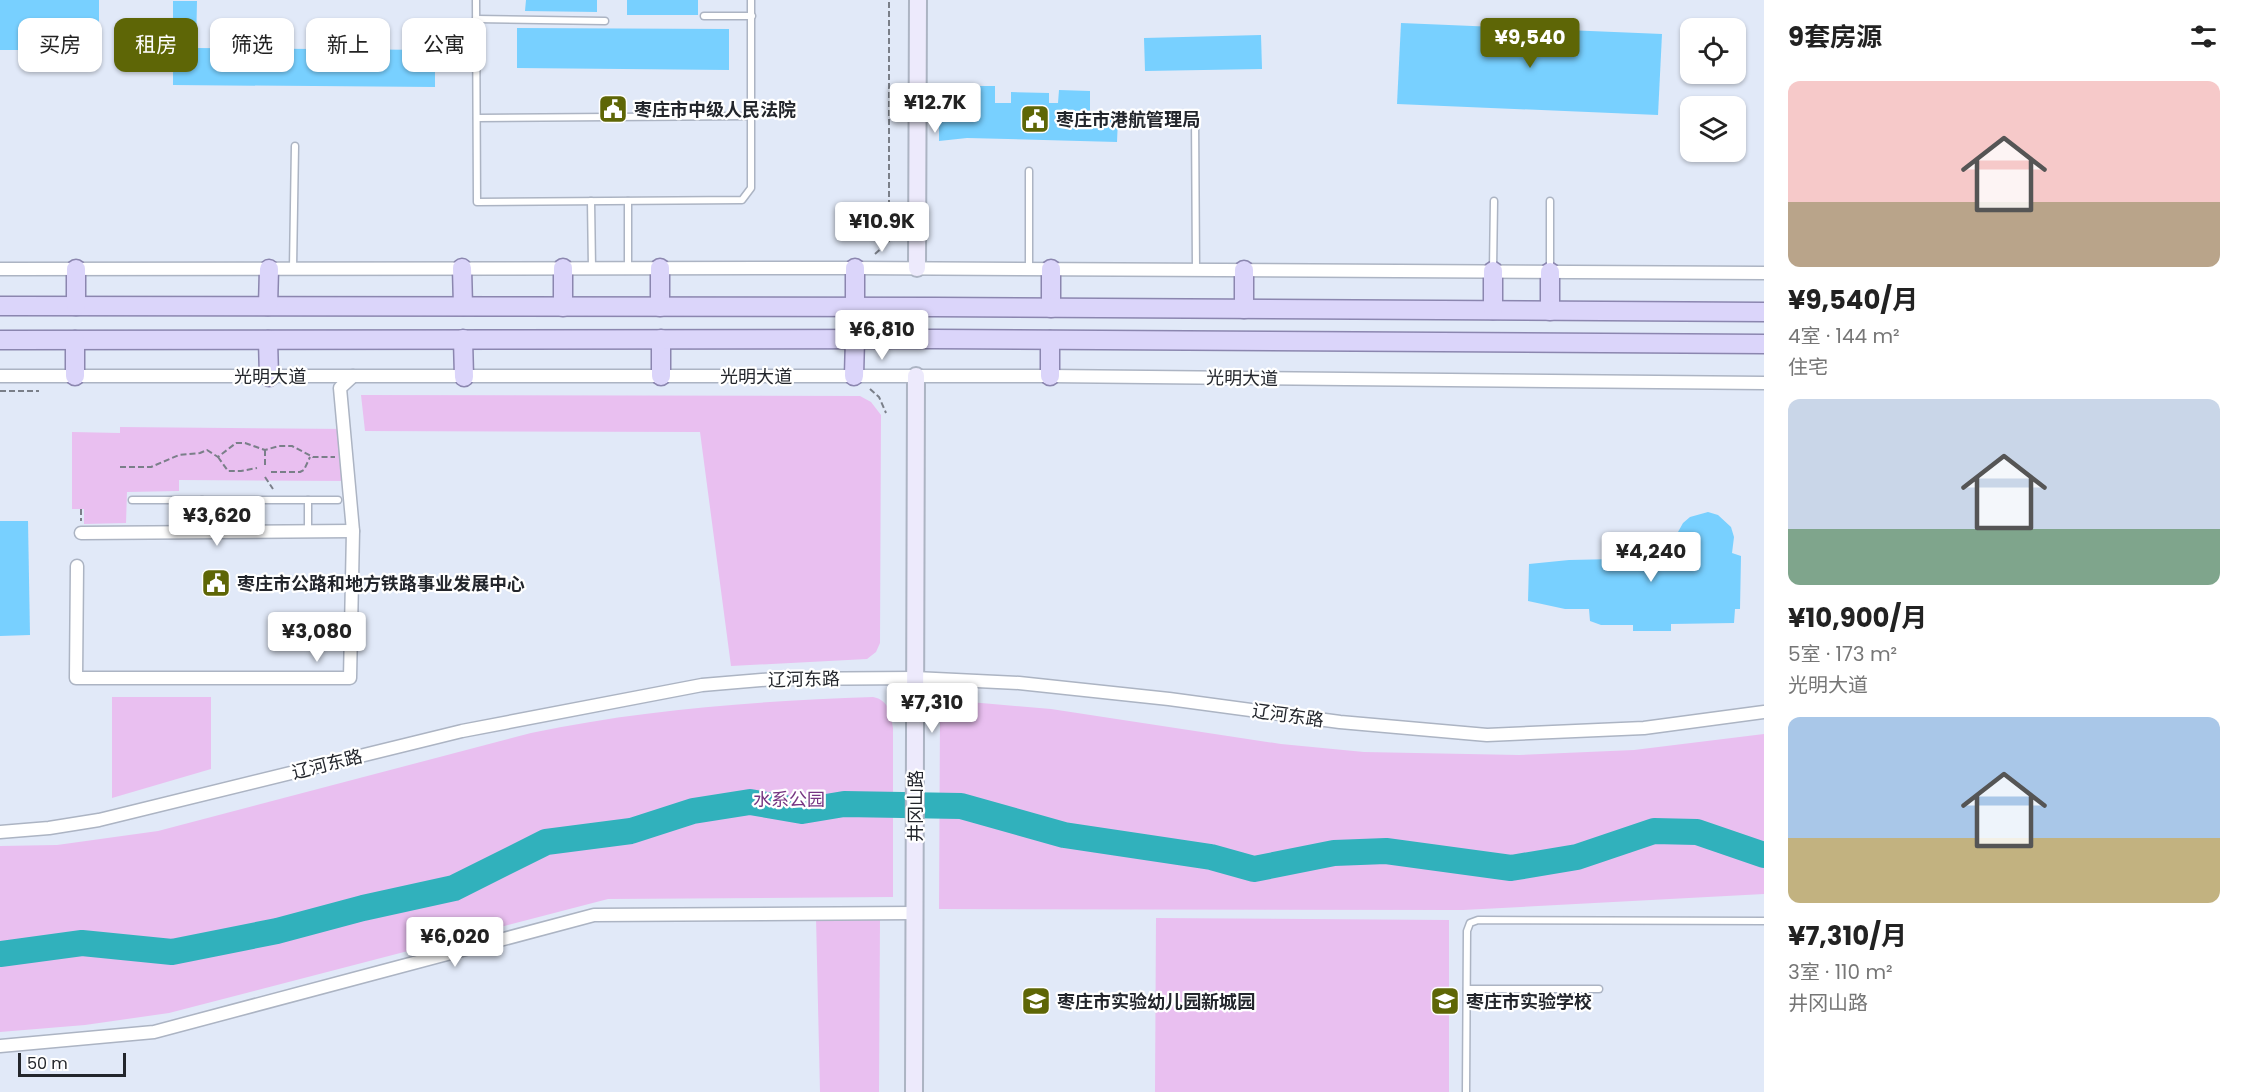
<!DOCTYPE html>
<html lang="zh">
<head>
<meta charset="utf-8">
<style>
  :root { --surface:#fff; --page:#f6f6f6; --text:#222; --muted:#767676; --accent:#5e6606 }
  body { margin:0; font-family:Poppins,"Noto Sans SC",sans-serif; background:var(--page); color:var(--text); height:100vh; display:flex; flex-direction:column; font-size:22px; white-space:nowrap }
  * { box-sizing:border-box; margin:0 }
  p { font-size:20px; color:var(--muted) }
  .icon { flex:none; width:33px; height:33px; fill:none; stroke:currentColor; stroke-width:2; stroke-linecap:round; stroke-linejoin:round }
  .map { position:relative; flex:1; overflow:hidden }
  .sheet { display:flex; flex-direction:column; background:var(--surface); width:480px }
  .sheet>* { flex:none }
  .banner { position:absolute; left:18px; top:18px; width:570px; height:54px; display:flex; gap:12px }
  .buttons { position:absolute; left:1680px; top:18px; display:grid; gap:12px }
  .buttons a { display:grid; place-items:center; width:66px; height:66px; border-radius:12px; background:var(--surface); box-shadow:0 2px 4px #0004; font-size:30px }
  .scale { position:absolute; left:18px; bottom:15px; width:108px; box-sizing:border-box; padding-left:6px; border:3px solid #23262c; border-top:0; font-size:16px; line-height:21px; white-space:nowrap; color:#23262c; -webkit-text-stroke:4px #fff; paint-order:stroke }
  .price { position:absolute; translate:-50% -51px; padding:0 14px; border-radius:6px; background:#fff; color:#222; font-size:20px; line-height:39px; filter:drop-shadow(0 2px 3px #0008) }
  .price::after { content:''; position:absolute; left:50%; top:36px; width:18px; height:14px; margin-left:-9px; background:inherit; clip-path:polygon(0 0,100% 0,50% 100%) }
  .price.active { background:var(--accent); color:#fff }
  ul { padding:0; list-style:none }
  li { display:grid; align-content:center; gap:12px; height:318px; padding:0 24px }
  li span { display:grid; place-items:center; height:186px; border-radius:12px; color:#555 }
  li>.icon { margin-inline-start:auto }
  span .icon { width:108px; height:108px; fill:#fffc; stroke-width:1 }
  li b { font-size:26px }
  h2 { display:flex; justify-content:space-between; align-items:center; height:72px; padding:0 24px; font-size:26px }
  .pill { padding:0 21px; border-radius:12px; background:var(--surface); box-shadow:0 2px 4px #0004; font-size:21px; line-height:54px }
  .pill.active { background:var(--accent); color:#fff }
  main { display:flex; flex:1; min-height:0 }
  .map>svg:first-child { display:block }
</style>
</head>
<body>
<main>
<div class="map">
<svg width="1764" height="1092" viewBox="0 0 1764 1092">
  <rect width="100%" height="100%" fill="#e1e9f8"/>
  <!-- green -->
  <g fill="#e9bff0">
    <path d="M361 395 860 396 871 402 881 415 880 643 876 652 867 659 731 666 700 432 365 431Z"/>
    <path d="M120 427 349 429 346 481 179 480V491L127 492 126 523 84 524V509H72V432L120 433Z"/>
    <path d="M112 697H211V769L112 798Z"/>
    <path d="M873 697C889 700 891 714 893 728V897L608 899 169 1013 85 1025 0 1032V846L57 845 158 831 531 733C644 709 758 701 873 697Z"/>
    <path d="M947 700 1051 709 1281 744 1364 752 1519 755 1634 750 1764 734V894L1463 910 939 909 940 715 941 706Z"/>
    <path d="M816 917H880L879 1092H820Z"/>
    <path d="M1156 918 1449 920V1092H1155Z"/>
  </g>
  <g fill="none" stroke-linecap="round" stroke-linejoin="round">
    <!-- river -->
    <path stroke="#31b1bc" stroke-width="26" d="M0 954 82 943 172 952 277 931 363 908 454 888 546 842 631 831 693 811 750 802 802 811 844 804 961 806 1064 835 1211 857 1254 869 1334 853 1386 851 1511 868 1577 857 1654 831 1697 832 1764 855"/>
  </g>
  <!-- building -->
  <g fill="#78d0ff">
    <rect x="0" y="0" width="99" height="50"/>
    <path d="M526 0H597V12L525 11Z"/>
    <rect x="627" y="0" width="71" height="15"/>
    <path d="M173 1H197L196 48 435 50V87L173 85Z"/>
    <path d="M1401 23 1662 34 1658 115 1397 104Z"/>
    <path d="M517 28 729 29V70L517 68Z"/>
    <path d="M1261 35 1262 69 1145 71 1144 38Z"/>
    <path d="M967 86H995V103H1011V92L1049 93V103H1058L1059 90 1090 91V117L1118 119 1117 142 967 138 939 141V118L966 116Z"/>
    <path d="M1708 512 1718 515 1731 527 1734 537 1732 553 1741 556 1740 609H1735L1734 623 1671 624V631H1633V625H1601L1590 621 1589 609H1565L1528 601 1529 564 1569 560 1616 559 1654 566 1690 565 1678 551 1677 541 1678 532 1683 523 1690 517Z"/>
    <path d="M0 521H28L30 635 0 636Z"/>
  </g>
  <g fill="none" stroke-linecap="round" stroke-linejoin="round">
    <!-- lane casing -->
    <g stroke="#acb4c3" stroke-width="9">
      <g id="lane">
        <path d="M476 0 477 202 742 200 751 188V0"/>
        <path d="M704 16H752"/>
        <path d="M476 19 605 21"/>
        <path d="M1195 116 1196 269"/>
        <path d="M477 118 751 116"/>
        <path d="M1029 171V269"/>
        <path d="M591 201 592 268"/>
        <path d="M628 201V268"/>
        <path d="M1550 201V269"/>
        <path d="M293 268 295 146"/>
        <path d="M1493 270 1494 201"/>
        <path d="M132 500H338"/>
        <path d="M202 500V532"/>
        <path d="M308 500V531"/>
        <path d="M1467 989H1599"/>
        <path d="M1466 1092 1467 931 1470 923 1478 920 1764 921"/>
      </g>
    </g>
    <!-- street casing -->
    <g stroke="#acb4c3" stroke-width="15">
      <g id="street">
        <path d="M0 269 855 268 1764 273"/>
        <path d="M0 376H1050L1764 383"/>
        <path d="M81 533 353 531"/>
        <path d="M77 566 76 678H350L353 531 340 388 353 376"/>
        <path d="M0 832 49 828 99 820 462 731 702 685 774 679 915 678 1019 683 1169 699 1340 722 1487 735 1644 728 1764 712"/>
        <path d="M0 1046 154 1032 594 915 914 913"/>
      </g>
    </g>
    <!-- secondary casing -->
    <g stroke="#acb4c3" stroke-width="20">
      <g id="secondary">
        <path d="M917 268 918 0"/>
        <path d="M914 1092 916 376"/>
      </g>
    </g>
    <!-- primary casing -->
    <g stroke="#8b86af" stroke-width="21">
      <g id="primary">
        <path d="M462 268 463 306"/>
        <path d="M563 268V307"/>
        <path d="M660 268V307"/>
        <path d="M1051 269V308"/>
        <path d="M1550 272V311"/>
        <path d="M0 306 934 307 1764 312"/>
        <path d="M76 306V269"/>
        <path d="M268 306 269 269"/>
        <path d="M855 307V268"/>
        <path d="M1244 309V270"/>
        <path d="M1493 310V271"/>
        <path d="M463 339 464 377"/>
        <path d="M661 339V376"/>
        <path d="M0 340 934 339 1764 344"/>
        <path d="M75 340V376"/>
        <path d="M268 340 269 377"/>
        <path d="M1050 340V376"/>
        <path d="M854 376 855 339"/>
      </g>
    </g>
    <!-- path -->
    <g stroke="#7a7f89" stroke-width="2" stroke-dasharray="6 3" stroke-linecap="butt">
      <path d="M875 254 889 241V0"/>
      <path d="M870 389 879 397 886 413"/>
      <path d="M0 391H39"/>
      <path d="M265 450V465"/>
      <path d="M218 457 228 471H241L257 468"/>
      <path d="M120 467H151L179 455 200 453 207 450 218 457 236 443H245L265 450 279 446H292L313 457H335"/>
      <path d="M271 472H300L304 470 310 457"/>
      <path d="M265 477 273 489"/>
      <path d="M81 509V521"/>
    </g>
    <!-- lane -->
    <use href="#lane" stroke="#fff" stroke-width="6"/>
    <!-- street -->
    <use href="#street" stroke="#fff" stroke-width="12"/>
    <!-- secondary -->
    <use href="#secondary" stroke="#edeafc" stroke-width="16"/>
    <!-- primary -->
    <use href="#primary" stroke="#dbd5fa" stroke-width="18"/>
  </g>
  <!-- icons -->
  <defs>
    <g id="civic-square" transform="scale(1.5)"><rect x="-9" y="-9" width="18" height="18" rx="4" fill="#5e6606" stroke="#fff"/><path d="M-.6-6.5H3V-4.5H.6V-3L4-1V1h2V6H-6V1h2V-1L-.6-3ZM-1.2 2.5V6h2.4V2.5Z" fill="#fff"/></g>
    <g id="school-square" transform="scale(1.5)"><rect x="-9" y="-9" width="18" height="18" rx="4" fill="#5e6606" stroke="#fff"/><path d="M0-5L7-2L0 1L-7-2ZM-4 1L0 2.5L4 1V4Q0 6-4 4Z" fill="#fff"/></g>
  </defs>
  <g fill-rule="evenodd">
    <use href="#civic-square" x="613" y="109"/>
    <use href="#civic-square" x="1035" y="119"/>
    <use href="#civic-square" x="216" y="583"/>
    <use href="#school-square" x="1036" y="1001"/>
    <use href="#school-square" x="1445" y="1001"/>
  </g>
  <g text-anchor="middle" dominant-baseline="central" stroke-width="4.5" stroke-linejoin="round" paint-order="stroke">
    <!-- poi labels -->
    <g font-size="18" font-weight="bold" fill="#23262c" stroke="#fff" text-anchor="start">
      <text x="634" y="109">枣庄市中级人民法院</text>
      <text x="1056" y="119">枣庄市港航管理局</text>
      <text x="237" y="583">枣庄市公路和地方铁路事业发展中心</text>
      <text x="1057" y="1001">枣庄市实验幼儿园新城园</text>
      <text x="1466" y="1001">枣庄市实验学校</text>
    </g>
    <!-- street labels -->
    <g font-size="18" fill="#23262c" stroke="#fff">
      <text x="270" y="376">光明大道</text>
      <text x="756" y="376">光明大道</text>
      <text transform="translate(1242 378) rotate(1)">光明大道</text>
      <text transform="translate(804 679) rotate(-1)">辽河东路</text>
      <text transform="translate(1288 715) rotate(8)">辽河东路</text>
      <text transform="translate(327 764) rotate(-14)">辽河东路</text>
      <text transform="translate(915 806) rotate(-90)">井冈山路</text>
    </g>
    <!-- park labels -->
    <g font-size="18" fill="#763582" stroke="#fff">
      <text x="789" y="799">水系公园</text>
    </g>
  </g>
</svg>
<div class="buttons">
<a><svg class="icon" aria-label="locate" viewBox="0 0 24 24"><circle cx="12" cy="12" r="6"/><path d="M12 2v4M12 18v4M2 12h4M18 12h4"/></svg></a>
<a><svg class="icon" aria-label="layers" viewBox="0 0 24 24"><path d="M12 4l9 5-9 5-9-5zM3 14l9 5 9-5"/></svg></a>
</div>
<div class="scale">50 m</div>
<b class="price active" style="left:1530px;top:69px">¥9,540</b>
<b class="price" style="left:935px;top:134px">¥12.7K</b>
<b class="price" style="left:882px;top:253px">¥10.9K</b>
<b class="price" style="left:882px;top:361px">¥6,810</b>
<b class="price" style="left:217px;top:547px">¥3,620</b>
<b class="price" style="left:1651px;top:583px">¥4,240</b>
<b class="price" style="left:317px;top:663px">¥3,080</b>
<b class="price" style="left:932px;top:734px">¥7,310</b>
<b class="price" style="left:455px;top:968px">¥6,020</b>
<div class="banner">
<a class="pill">买房</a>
<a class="pill active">租房</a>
<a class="pill">筛选</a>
<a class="pill">新上</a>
<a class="pill">公寓</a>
</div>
</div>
<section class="sheet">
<h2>9套房源<svg class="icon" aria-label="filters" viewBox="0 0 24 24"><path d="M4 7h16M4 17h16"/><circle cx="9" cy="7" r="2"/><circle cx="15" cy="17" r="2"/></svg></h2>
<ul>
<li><span style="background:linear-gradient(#f6c9c9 65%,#b9a48a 0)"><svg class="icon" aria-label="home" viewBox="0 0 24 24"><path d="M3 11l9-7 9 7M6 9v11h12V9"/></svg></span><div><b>¥9,540/月</b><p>4室 · 144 m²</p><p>住宅</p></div></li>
<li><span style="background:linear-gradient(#c9d6e8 70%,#7fa58c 0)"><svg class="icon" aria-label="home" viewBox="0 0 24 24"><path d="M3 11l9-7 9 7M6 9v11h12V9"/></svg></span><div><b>¥10,900/月</b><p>5室 · 173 m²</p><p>光明大道</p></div></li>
<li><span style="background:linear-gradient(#a9c7e8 65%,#c2b280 0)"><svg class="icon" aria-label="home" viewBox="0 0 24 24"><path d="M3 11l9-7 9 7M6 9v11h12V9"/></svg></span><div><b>¥7,310/月</b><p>3室 · 110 m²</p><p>井冈山路</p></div></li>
</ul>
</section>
</main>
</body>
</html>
